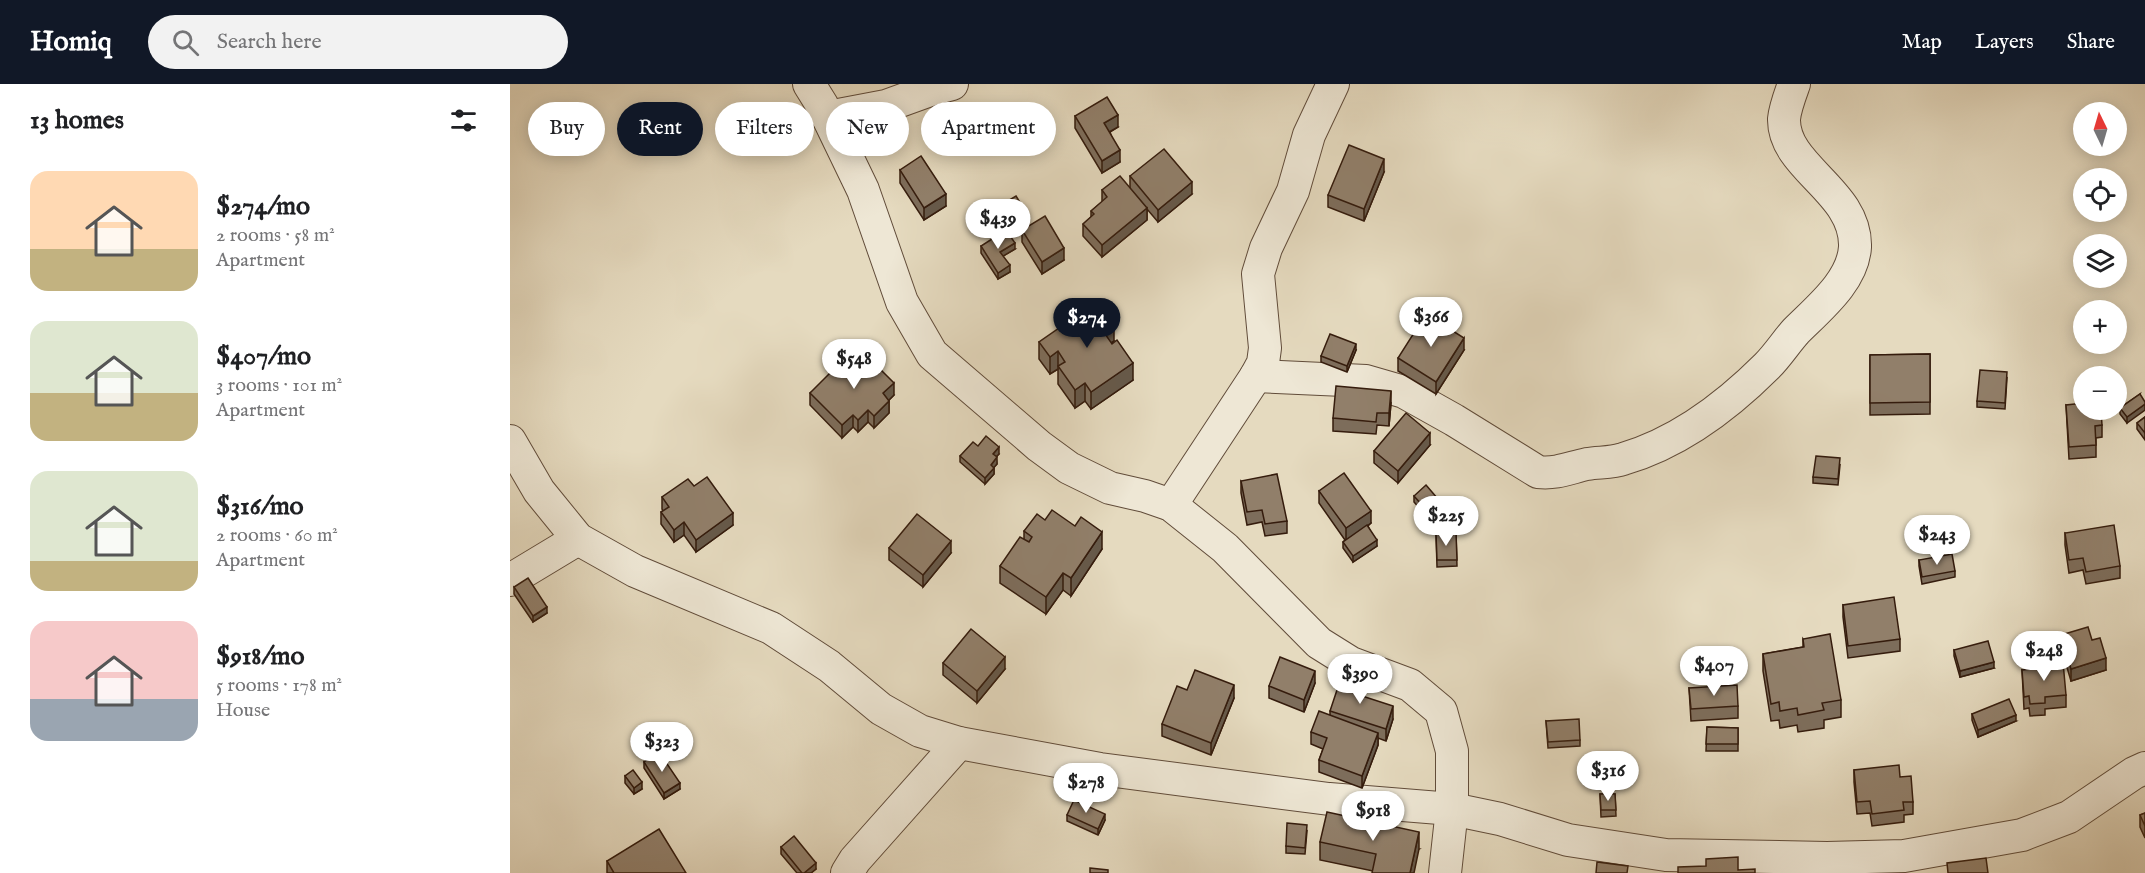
<!DOCTYPE html>
<html lang="en">
<head>
<meta charset="utf-8">
<style>
  :root { --surface:#fff; --page:#f2f2f2; --text:#202124; --muted:#757577; --accent:#111827 }
  body { margin:0; font-family:"IM FELL English",serif; background:var(--page); color:var(--text); height:100vh; display:flex; flex-direction:column; font-size:22px; white-space:nowrap }
  * { box-sizing:border-box; margin:0 }
  p { font-size:20px; color:var(--muted) }
  .icon { flex:none; width:33px; height:33px; fill:none; stroke:currentColor; stroke-width:2; stroke-linecap:round; stroke-linejoin:round }
  .map { position:relative; flex:1; overflow:hidden }
  .drawer { display:flex; flex-direction:column; background:var(--surface); width:510px }
  .drawer>* { flex:none }
  .top-card { position:absolute; left:18px; top:18px; width:570px; height:54px; display:flex; gap:12px }
  .needle { width:39px; rotate:355deg }
  .controls { position:absolute; left:1563px; top:18px; display:grid; gap:12px }
  .controls a { display:grid; place-items:center; width:54px; height:54px; border-radius:50%; background:var(--surface); box-shadow:0 3px 15px #0003; font-size:30px }
  .price { position:absolute; translate:-50% -51px; padding:0 14px; border-radius:21px; background:#fff; color:#222; font-size:20px; line-height:39px; filter:drop-shadow(0 2px 3px #0008) }
  .price::after { content:''; position:absolute; left:50%; top:36px; width:18px; height:14px; margin-left:-9px; background:inherit; clip-path:polygon(0 0,100% 0,50% 100%) }
  .price.on { background:var(--accent); color:#fff }
  ul { padding:0; list-style:none }
  li { display:flex; align-items:center; gap:18px; height:150px; padding:0 30px }
  li span { display:grid; place-items:center; flex:none; width:168px; height:120px; border-radius:18px; color:#555 }
  li>.icon { margin-inline-start:auto }
  span .icon { width:72px; height:72px; fill:#fffc; stroke-width:1 }
  li b { font-size:26px }
  h2 { display:flex; justify-content:space-between; align-items:center; height:72px; padding:0 30px; font-size:26px }
  .tag { padding:0 21px; border-radius:27px; background:var(--surface); box-shadow:0 3px 15px #0003; font-size:21px; line-height:54px }
  .tag.on { background:var(--accent); color:#fff }
  header { display:flex; align-items:center; gap:36px; box-sizing:border-box; height:84px; padding:0 30px; background:var(--accent); color:#fff }
  header strong { font-size:28px }
  nav { display:flex; gap:33px; margin-inline-start:auto; font-size:21px }
  .search { width:420px; height:54px; background:var(--page); display:flex; align-items:center; gap:15px; box-sizing:border-box; padding:0 21px; border-radius:33px; color:var(--muted); font-size:22px }
  main { display:flex; flex:1; min-height:0 }
  .map>svg:first-child { display:block }
</style>
</head>
<body>
<header>
<strong>Homiq</strong>
<div class="search"><svg class="icon" aria-label="search" viewBox="0 0 24 24"><circle cx="10" cy="10" r="6"/><path d="M15 15l6 6"/></svg>Search here</div>
<nav><a>Map</a><a>Layers</a><a>Share</a></nav>
</header>
<main>
<section class="drawer">
<h2>13 homes<svg class="icon" aria-label="filters" viewBox="0 0 24 24"><path d="M4 7h16M4 17h16"/><circle cx="9" cy="7" r="2"/><circle cx="15" cy="17" r="2"/></svg></h2>
<ul>
<li><span style="background:linear-gradient(#ffd9b3 65%,#c2b280 0)"><svg class="icon" aria-label="home" viewBox="0 0 24 24"><path d="M3 11l9-7 9 7M6 9v11h12V9"/></svg></span><div><b>$274/mo</b><p>2 rooms · 58 m²</p><p>Apartment</p></div></li>
<li><span style="background:linear-gradient(#dfe7d0 60%,#c2b280 0)"><svg class="icon" aria-label="home" viewBox="0 0 24 24"><path d="M3 11l9-7 9 7M6 9v11h12V9"/></svg></span><div><b>$407/mo</b><p>3 rooms · 101 m²</p><p>Apartment</p></div></li>
<li><span style="background:linear-gradient(#dfe7d0 75%,#c2b280 0)"><svg class="icon" aria-label="home" viewBox="0 0 24 24"><path d="M3 11l9-7 9 7M6 9v11h12V9"/></svg></span><div><b>$316/mo</b><p>2 rooms · 60 m²</p><p>Apartment</p></div></li>
<li><span style="background:linear-gradient(#f6c9c9 65%,#9aa5b1 0)"><svg class="icon" aria-label="home" viewBox="0 0 24 24"><path d="M3 11l9-7 9 7M6 9v11h12V9"/></svg></span><div><b>$918/mo</b><p>5 rooms · 178 m²</p><p>House</p></div></li>
</ul>
</section>
<div class="map">
<svg width="1635" height="789" viewBox="0 0 1635 789">
  <rect width="100%" height="100%" fill="#e5dabf"/>
  <filter id="stains"><feTurbulence type="fractalNoise" baseFrequency=".00333" numOctaves="4"/><feColorMatrix values="0 0 0 0 .2 0 0 0 0 .09 0 0 0 0 .02 0 0 0 .5 -.17"/></filter>
  <radialGradient id="worn" r=".72"><stop offset=".6" stop-color="#630" stop-opacity="0"/><stop offset="1" stop-color="#630" stop-opacity=".3"/></radialGradient>
  <g fill="none" stroke-linecap="round" stroke-linejoin="round">
    <!-- minor casing -->
    <g stroke="#614c3a" stroke-width="34">
      <g id="minor">
        <path d="M299 0 312 21 353 106 392 218 422 270 529 362 559 384 600 404 635 412 661 421 715 464 809 559 841 579 900 601 931 627 942 667V725L935 789"/>
        <path d="M318 33 376 22 423 5 442 0"/>
        <path d="M746 292 856 297 894 308 944 336 1028 388C1047 390 1059 384 1077 380 1089 378 1102 379 1113 375 1168 359 1217 322 1257 282 1268 271 1276 258 1286 247 1309 224 1343 197 1345 163 1347 107 1273 84 1274 35 1275 24 1280 11 1284 0"/>
        <path d="M0 357 29 407 68 455 125 487 261 544 319 582 371 625 410 647 449 659 590 685 819 715 942 725 990 735 1058 756 1156 771 1317 774 1394 772 1512 751 1559 733 1624 689 1635 684"/>
        <path d="M661 421 746 292 753 279 755 264 748 190 756 164 783 107 799 51 823 0"/>
        <path d="M0 496 68 455"/>
        <path d="M337 789 345 776 449 659"/>
      </g>
    </g>
    <!-- minor -->
    <use href="#minor" stroke="#eee7d5" stroke-width="32"/>
  </g>
  <!-- wall -->
  <g fill="#7d6d5b" stroke="#351c0d" stroke-width="1.5">
    <path d="M565 32 608 43 600 48 610 78 592 89 565 44Z"/>
    <path d="M390 86 436 122 414 136 390 99Z"/>
    <path d="M874 88 854 137 818 123V111Z"/>
    <path d="M620 92 682 110 648 138 637 125V136L592 173 573 152V140L581 133V127L592 118V106L620 104Z"/>
    <path d="M491 121 514 132 500 141 491 127Z"/>
    <path d="M512 146 554 176 532 190 512 158Z"/>
    <path d="M471 162 505 165 493 172 500 188 488 195 471 169Z"/>
    <path d="M604 257 602 259 623 296 581 325 575 317 565 324 548 300V285L540 290 529 275V258Z"/>
    <path d="M846 266 837 288 811 278V272Z"/>
    <path d="M954 266 926 310 888 287V274Z"/>
    <path d="M1420 270V330L1360 331V271Z"/>
    <path d="M332 289 384 311 379 316V329L364 344 358 338 348 348 343 343 332 354 300 321V309Z"/>
    <path d="M1497 294 1495 325 1467 323V317Z"/>
    <path d="M1630 310 1617 339 1610 330V324Z"/>
    <path d="M881 319 879 342 867 341 866 350 823 347V334Z"/>
    <path d="M1556 321 1592 341V353L1586 354V373L1559 375Z"/>
    <path d="M1635 333V356L1627 345V339Z"/>
    <path d="M920 361 888 399 864 379V367Z"/>
    <path d="M468 362 489 370 486 373 487 380 484 383V390L475 400 450 378V372Z"/>
    <path d="M1330 381 1328 401 1303 399V393Z"/>
    <path d="M731 397 777 437V449L755 452 752 438 737 441 731 409Z"/>
    <path d="M184 402 223 441 186 468 174 451 164 458 151 440V428L153 427 152 425V413Z"/>
    <path d="M809 407 861 439 858 442 867 462 843 478 833 464V458L835 456 809 419Z"/>
    <path d="M904 412 940 435 928 445 904 418Z"/>
    <path d="M535 436 592 465 561 512 553 506 536 530 490 499V482L514 455V447Z"/>
    <path d="M926 449H946L947 482 927 483Z"/>
    <path d="M1555 449 1610 482V494L1576 500 1573 486 1559 489 1555 461Z"/>
    <path d="M379 464 441 469 413 503 379 476Z"/>
    <path d="M1409 476 1445 487V493L1412 500 1409 482Z"/>
    <path d="M4 503 37 529 23 538 4 510Z"/>
    <path d="M1333 521 1390 555V567L1338 574 1333 533Z"/>
    <path d="M1551 551 1582 556 1596 586 1561 597 1551 563Z"/>
    <path d="M1293 555 1331 616V633L1314 636V644L1288 648 1287 641 1270 644 1269 636 1261 637 1253 587V570L1293 563Z"/>
    <path d="M1444 566 1484 584 1450 593 1444 572Z"/>
    <path d="M433 579 495 585 467 619 433 591Z"/>
    <path d="M1512 586 1556 611V623L1535 625V631L1520 632 1519 624 1514 625Z"/>
    <path d="M805 599 794 628 759 614V602Z"/>
    <path d="M1179 604 1228 622V634L1181 637Z"/>
    <path d="M677 606 724 614 701 671 652 652V640Z"/>
    <path d="M852 613 883 635 876 657 868 654V661L852 704 809 688V676L813 665 801 660V648L820 631V627Z"/>
    <path d="M1462 630 1506 637 1468 653 1462 636Z"/>
    <path d="M1036 637 1070 656V662L1038 664Z"/>
    <path d="M1197 643 1228 644V667H1196Z"/>
    <path d="M134 678 170 705 154 715 134 684Z"/>
    <path d="M1344 686 1390 693 1403 718V730L1394 731V738L1362 742 1360 729 1347 730 1344 698Z"/>
    <path d="M115 692 132 705 124 710 115 699Z"/>
    <path d="M1090 710H1105L1106 732 1091 733Z"/>
    <path d="M1635 729V754L1630 743V731Z"/>
    <path d="M557 731 595 736 588 751 557 737Z"/>
    <path d="M797 747 795 770 776 769V762Z"/>
    <path d="M810 758 909 765 863 787 810 776Z"/>
    <path d="M271 763 306 785 301 789H287L271 770Z"/>
    <path d="M97 777 176 789H97Z"/>
  </g>
  <!-- shaded-wall -->
  <g fill="#66594a" stroke="#351c0d" stroke-width="1.5">
    <path d="M608 31V43L594 51V39Z"/>
    <path d="M610 66V78L592 89V77Z"/>
    <path d="M874 75V88L854 137V125Z"/>
    <path d="M682 98V110L648 138V126Z"/>
    <path d="M436 110V122L414 136V124Z"/>
    <path d="M637 124V136L592 173V161Z"/>
    <path d="M514 125V132L500 141V135Z"/>
    <path d="M505 159V165L490 174V168Z"/>
    <path d="M554 164V176L532 190V178Z"/>
    <path d="M500 181V188L488 195V189Z"/>
    <path d="M604 239V257L593 264V247Z"/>
    <path d="M954 254V266L926 310V298Z"/>
    <path d="M846 260V266L837 288V282Z"/>
    <path d="M548 267V285L540 290V273Z"/>
    <path d="M623 279V296L581 325V308Z"/>
    <path d="M384 299V311L373 322V309Z"/>
    <path d="M575 299V317L565 324V306Z"/>
    <path d="M881 307V319L879 342V329Z"/>
    <path d="M379 317V329L364 344V332Z"/>
    <path d="M1635 320V326L1617 339V333Z"/>
    <path d="M358 326V338L348 348V336Z"/>
    <path d="M343 331V343L332 354V341Z"/>
    <path d="M920 349V361L888 399V387Z"/>
    <path d="M489 363V370L483 376V370Z"/>
    <path d="M487 373V380L481 387V381Z"/>
    <path d="M484 384V390L475 400V394Z"/>
    <path d="M861 427V439L836 457V444Z"/>
    <path d="M223 429V441L186 468V456Z"/>
    <path d="M940 429V435L928 445V439Z"/>
    <path d="M174 438V451L164 458V446Z"/>
    <path d="M592 448V465L561 512V494Z"/>
    <path d="M867 456V462L843 478V472Z"/>
    <path d="M441 457V469L413 503V491Z"/>
    <path d="M553 489V506L536 530V513Z"/>
    <path d="M37 523V529L23 538V532Z"/>
    <path d="M495 573V585L467 619V607Z"/>
    <path d="M1596 574V586L1561 597V585Z"/>
    <path d="M1484 578V584L1450 593V587Z"/>
    <path d="M805 587V599L794 628V616Z"/>
    <path d="M724 601V614L701 671V659Z"/>
    <path d="M852 601V614L849 611Z"/>
    <path d="M883 622V635L876 657V645Z"/>
    <path d="M1506 631V637L1468 653V646Z"/>
    <path d="M868 649V661L852 704V692Z"/>
    <path d="M132 698V705L124 710V704Z"/>
    <path d="M170 699V705L154 715V709Z"/>
    <path d="M595 730V736L588 751V745Z"/>
    <path d="M909 748V765L904 789H900Z"/>
    <path d="M306 779V785L301 789H294Z"/>
  </g>
  <!-- building -->
  <g fill="#917f6a" stroke="#351c0d" stroke-width="1.5">
    <path d="M597 13 608 31 594 39 610 66 592 77 565 32Z"/>
    <path d="M839 61 874 75 854 125 818 111Z"/>
    <path d="M654 65 682 98 648 126 620 92Z"/>
    <path d="M411 72 436 110 414 124 390 86Z"/>
    <path d="M610 92 637 124 592 161 573 140 584 130 581 127 597 113 592 106Z"/>
    <path d="M506 112 514 125 500 135 491 121Z"/>
    <path d="M535 132 554 164 532 178 512 146Z"/>
    <path d="M496 146 505 159 490 168 500 181 488 189 471 162Z"/>
    <path d="M588 217 604 239 593 247 602 260 607 256 623 279 581 308 575 299 565 306 548 282 555 278 548 267 540 273 529 258Z"/>
    <path d="M916 230 954 254 926 298 888 274Z"/>
    <path d="M820 250 846 260 837 282 811 272Z"/>
    <path d="M353 268 384 299 373 309 379 317 364 332 358 326 348 336 343 331 332 341 300 309 326 283 332 289Z"/>
    <path d="M1420 270V318L1360 319V271Z"/>
    <path d="M1470 286 1497 288 1495 319 1467 317Z"/>
    <path d="M826 302 881 307 879 329H867L866 338 823 334Z"/>
    <path d="M1630 310 1635 318V320L1617 333 1610 324Z"/>
    <path d="M1574 319V326H1591L1592 341 1585 342 1586 361 1559 363 1556 321Z"/>
    <path d="M896 329 920 349 888 387 864 367Z"/>
    <path d="M1635 333V349L1627 339Z"/>
    <path d="M476 352 489 363 483 370 487 373 481 381 484 384 475 394 450 372 463 358 468 362Z"/>
    <path d="M1306 372 1330 374 1328 395 1303 393Z"/>
    <path d="M834 389 861 427 836 444 809 407Z"/>
    <path d="M767 390 777 437 755 440 752 426 737 428 731 397Z"/>
    <path d="M197 393 223 429 186 456 174 438 164 446 151 428 159 423 152 413 178 395 184 402Z"/>
    <path d="M916 401 940 429 928 439 904 412Z"/>
    <path d="M542 426 565 442 571 433 592 448 561 494 553 489 536 513 490 482 510 453 519 458 522 453 514 447 527 430 535 436Z"/>
    <path d="M407 430 441 457 413 491 379 464Z"/>
    <path d="M857 441 867 456 843 472 833 458Z"/>
    <path d="M1604 441 1610 482 1576 488 1573 474 1559 476 1555 449Z"/>
    <path d="M926 449H946L947 476H927Z"/>
    <path d="M1442 470 1445 487 1412 493 1409 476Z"/>
    <path d="M18 494 37 523 23 532 4 503Z"/>
    <path d="M1384 513 1390 555 1338 562 1333 521Z"/>
    <path d="M1578 543 1582 556 1590 554 1596 574 1561 585 1551 551Z"/>
    <path d="M461 545 495 573 467 607 433 579Z"/>
    <path d="M1320 550 1331 616 1312 619 1314 626 1288 631 1287 624 1270 627 1269 618 1261 620 1253 570 1294 563 1293 555Z"/>
    <path d="M1478 557 1484 578 1450 587 1444 566Z"/>
    <path d="M770 573 805 587 794 616 759 602Z"/>
    <path d="M1553 578 1556 611 1535 613V619L1520 620 1519 612 1514 613 1512 586 1532 584V579Z"/>
    <path d="M685 586 724 601 701 659 652 640 667 602 677 606Z"/>
    <path d="M831 594 852 601 849 611 883 622 876 645 820 627Z"/>
    <path d="M1227 601 1228 622 1181 625 1179 604Z"/>
    <path d="M1499 615 1506 631 1468 646 1462 630Z"/>
    <path d="M809 627 868 649 852 692 809 676 817 654 801 648Z"/>
    <path d="M1069 635 1070 656 1038 658 1036 637Z"/>
    <path d="M1197 643 1228 644V660H1196Z"/>
    <path d="M149 668 170 699 154 709 134 678Z"/>
    <path d="M1389 681 1390 693 1401 692 1403 718H1393L1394 726 1362 730 1360 717 1347 718 1344 686Z"/>
    <path d="M123 686 132 698 124 704 115 692Z"/>
    <path d="M1090 710H1105L1106 726H1091Z"/>
    <path d="M564 716 595 730 588 745 557 731Z"/>
    <path d="M817 728 909 748 900 789H862L866 770 810 758Z"/>
    <path d="M1635 729V742L1630 731Z"/>
    <path d="M777 739 797 741 795 764 776 762Z"/>
    <path d="M149 745 176 789H104L97 777Z"/>
    <path d="M284 752 306 779 294 789H292L271 763Z"/>
    <path d="M1228 773V786L1245 785V789H1168V783L1196 782V775Z"/>
    <path d="M1476 774 1478 789H1438L1437 779Z"/>
    <path d="M1087 778 1118 782 1117 789H1086Z"/>
    <path d="M580 784 598 786V789H580Z"/>
  </g>
  <rect width="100%" height="100%" filter="url(#stains)"/>
  <rect width="100%" height="100%" fill="url(#worn)"/>
</svg>
<div class="controls">
<a><svg class="needle" viewBox="-14 -14 28 28"><path d="M0-13l5 13h-10z" fill="#e53935"/><path d="M0 13l5-13h-10z" fill="#757577"/></svg></a>
<a><svg class="icon" aria-label="locate" viewBox="0 0 24 24"><circle cx="12" cy="12" r="6"/><path d="M12 2v4M12 18v4M2 12h4M18 12h4"/></svg></a>
<a><svg class="icon" aria-label="layers" viewBox="0 0 24 24"><path d="M12 4l9 5-9 5-9-5zM3 14l9 5 9-5"/></svg></a>
<a>+</a>
<a>−</a>
</div>
<b class="price" style="left:488px;top:166px">$439</b>
<b class="price" style="left:921px;top:264px">$366</b>
<b class="price on" style="left:577px;top:265px">$274</b>
<b class="price" style="left:344px;top:306px">$548</b>
<b class="price" style="left:936px;top:463px">$225</b>
<b class="price" style="left:1427px;top:482px">$243</b>
<b class="price" style="left:1534px;top:598px">$248</b>
<b class="price" style="left:1204px;top:613px">$407</b>
<b class="price" style="left:850px;top:621px">$390</b>
<b class="price" style="left:152px;top:689px">$323</b>
<b class="price" style="left:1098px;top:718px">$316</b>
<b class="price" style="left:576px;top:730px">$278</b>
<b class="price" style="left:863px;top:758px">$918</b>
<div class="top-card">
<a class="tag">Buy</a>
<a class="tag on">Rent</a>
<a class="tag">Filters</a>
<a class="tag">New</a>
<a class="tag">Apartment</a>
</div>
</div>
</main>
</body>
</html>
